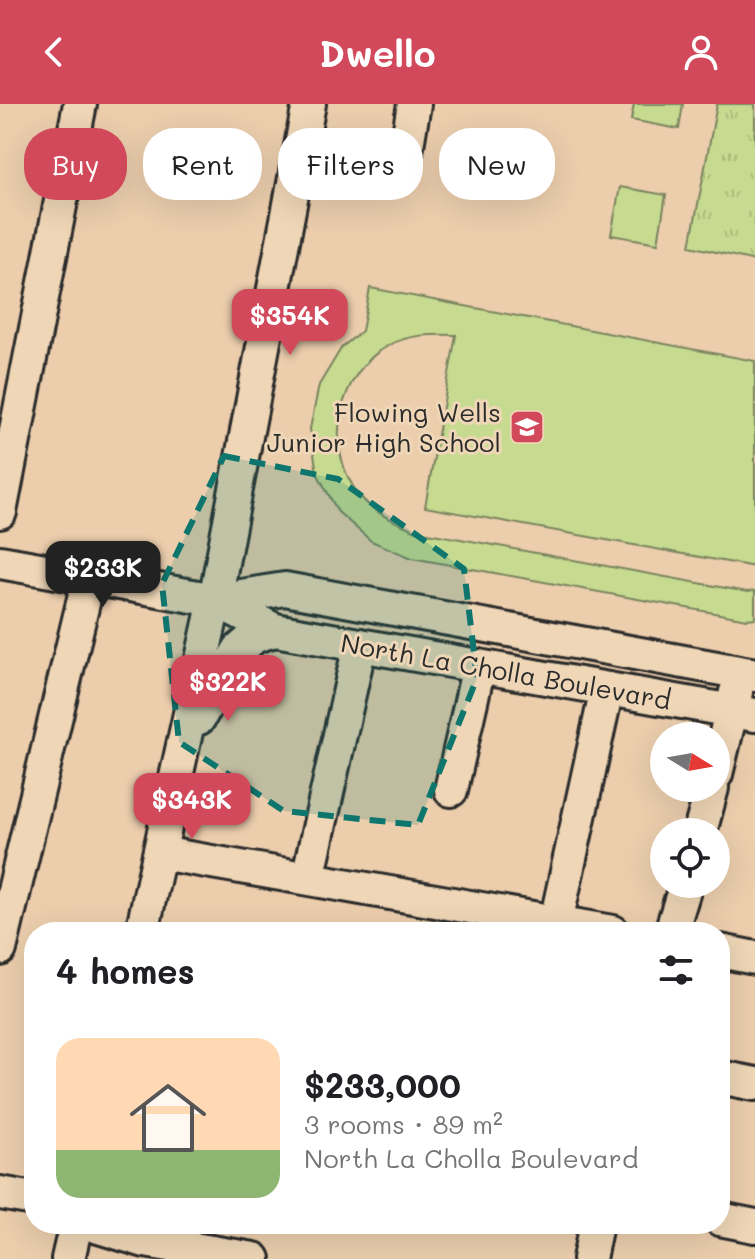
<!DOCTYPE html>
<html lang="en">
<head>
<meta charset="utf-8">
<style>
  :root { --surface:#fff; --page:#f6f6f6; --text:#202124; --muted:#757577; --accent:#d1495b }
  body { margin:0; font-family:Mali,sans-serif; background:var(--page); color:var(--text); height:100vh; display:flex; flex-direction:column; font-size:30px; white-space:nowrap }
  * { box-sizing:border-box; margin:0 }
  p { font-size:26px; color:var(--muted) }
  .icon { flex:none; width:44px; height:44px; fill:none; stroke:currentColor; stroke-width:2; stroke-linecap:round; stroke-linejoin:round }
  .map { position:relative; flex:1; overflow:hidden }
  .side { position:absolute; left:24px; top:818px; width:706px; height:312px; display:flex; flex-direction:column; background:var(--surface); border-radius:32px; box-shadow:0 8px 32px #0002 }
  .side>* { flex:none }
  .guide { position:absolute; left:24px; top:24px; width:708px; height:72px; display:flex; gap:16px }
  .needle { width:52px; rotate:101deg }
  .tools { position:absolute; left:650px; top:618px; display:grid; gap:16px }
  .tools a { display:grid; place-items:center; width:80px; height:80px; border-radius:50%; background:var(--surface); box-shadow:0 8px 32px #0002; font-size:40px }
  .price { position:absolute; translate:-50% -68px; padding:0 18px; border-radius:16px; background:var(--accent); color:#fff; font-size:26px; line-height:52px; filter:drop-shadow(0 2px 4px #0008) }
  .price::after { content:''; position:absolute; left:50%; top:48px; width:24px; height:18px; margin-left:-12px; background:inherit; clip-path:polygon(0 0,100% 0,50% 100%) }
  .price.on { background:#222; color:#fff }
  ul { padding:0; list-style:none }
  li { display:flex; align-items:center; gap:24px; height:200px; padding:0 32px }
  li span { display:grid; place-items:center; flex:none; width:224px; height:160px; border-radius:24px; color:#555 }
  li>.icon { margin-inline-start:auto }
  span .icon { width:96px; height:96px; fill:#fffc; stroke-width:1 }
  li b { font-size:34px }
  h2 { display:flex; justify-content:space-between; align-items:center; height:96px; padding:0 32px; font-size:34px }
  .pill { padding:0 28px; border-radius:32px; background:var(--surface); box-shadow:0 8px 32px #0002; font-size:28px; line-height:72px }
  .pill.on { background:var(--accent); color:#fff }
  header { display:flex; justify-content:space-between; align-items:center; height:104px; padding:0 32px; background:var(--accent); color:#fff; font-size:36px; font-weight:800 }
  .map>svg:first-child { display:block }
</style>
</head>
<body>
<header><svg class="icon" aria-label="back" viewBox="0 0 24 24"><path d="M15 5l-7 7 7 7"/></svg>Dwello<svg class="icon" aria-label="person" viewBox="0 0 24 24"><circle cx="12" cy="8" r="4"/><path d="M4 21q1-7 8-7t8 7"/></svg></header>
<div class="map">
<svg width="755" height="1155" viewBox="0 0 755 1155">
  <defs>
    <pattern id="grass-tufts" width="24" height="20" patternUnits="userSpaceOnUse" patternTransform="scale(2)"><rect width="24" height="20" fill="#c7db90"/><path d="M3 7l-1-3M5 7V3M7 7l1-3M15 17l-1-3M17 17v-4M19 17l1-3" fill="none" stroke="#abbc7c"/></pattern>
  </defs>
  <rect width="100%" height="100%" fill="#eccead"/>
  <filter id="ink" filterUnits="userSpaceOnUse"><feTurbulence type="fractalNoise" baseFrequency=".0125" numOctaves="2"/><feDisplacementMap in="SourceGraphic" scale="16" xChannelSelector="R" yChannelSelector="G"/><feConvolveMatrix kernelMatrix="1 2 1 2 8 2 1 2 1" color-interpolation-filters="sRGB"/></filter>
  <g filter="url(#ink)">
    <!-- grass -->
    <path fill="url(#grass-tufts)" stroke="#79835e" stroke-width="2" d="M717 0H755V157L690 142Z"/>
    <!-- park -->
    <g fill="#c7db90" stroke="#79835e" stroke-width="2">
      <path d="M634 0H683L679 25 631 16Z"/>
      <path d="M620 83 666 91 658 139 611 131Z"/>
      <path d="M370 184 755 257V463L425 403 456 231C433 230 410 230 389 241 337 269 322 346 360 392 375 410 395 418 417 427L747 488 755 487V514L747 515 412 454 371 437 338 408 317 369 310 325 319 281 342 243 362 227Z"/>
    </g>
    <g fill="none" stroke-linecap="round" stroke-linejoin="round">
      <!-- minor casing -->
      <g stroke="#2b2b2b" stroke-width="38">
        <g id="minor">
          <path d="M299 53 389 69 406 48 414 0"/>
          <path d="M0 408 80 0"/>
          <path d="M0 458 215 496 275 526 755 611"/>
          <path d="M215 496 285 485 755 571"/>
          <path d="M199 614 239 546 255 532 275 526"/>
          <path d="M716 670 736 588"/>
          <path d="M451 686 479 562"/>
          <path d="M700 728 712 684"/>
          <path d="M160 749 613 828"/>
          <path d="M308 774 360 541"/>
          <path d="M556 818 607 585"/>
          <path d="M142 828 215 496 309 0"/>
          <path d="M671 828 686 780"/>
          <path d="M0 845 89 474"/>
          <path d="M720 847 755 854"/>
          <path d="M720 973 755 980"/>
          <path d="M0 1089 34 1095"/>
          <path d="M720 1115 755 1122"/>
          <path d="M89 1120 145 1137 254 1155"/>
          <path d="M68 1155 76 1120"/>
          <path d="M589 1155 596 1120"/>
        </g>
      </g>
      <!-- minor -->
      <use href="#minor" stroke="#eed6b6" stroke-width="32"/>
    </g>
  </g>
  <!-- marked area -->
  <path fill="#0f766e" fill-opacity="0.2" stroke="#0f766e" stroke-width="6" stroke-dasharray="16 10" stroke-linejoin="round" d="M224 352 338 375 464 465 477 574 418 721 284 707 179 638 162 480Z"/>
  <!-- icons -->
  <defs>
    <g id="school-square" transform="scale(1.8)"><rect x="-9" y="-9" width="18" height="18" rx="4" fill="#d1495b" stroke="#eed6b6"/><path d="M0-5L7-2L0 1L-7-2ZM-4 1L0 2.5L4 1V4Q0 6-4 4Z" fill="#fff"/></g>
  </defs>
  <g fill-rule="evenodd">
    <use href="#school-square" x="527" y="323"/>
  </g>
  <g text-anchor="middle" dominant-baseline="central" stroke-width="6" stroke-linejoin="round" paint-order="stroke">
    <!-- poi labels -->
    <g font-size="26" fill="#2b2b2b" stroke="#eed6b6" text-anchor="end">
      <text x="501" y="308">Flowing Wells<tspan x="501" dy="30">Junior High School</tspan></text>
    </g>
    <!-- street labels -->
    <g font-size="26" fill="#2b2b2b" stroke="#eed6b6">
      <text transform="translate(506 567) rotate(10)">North La Cholla Boulevard</text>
    </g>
  </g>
</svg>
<div class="tools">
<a><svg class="needle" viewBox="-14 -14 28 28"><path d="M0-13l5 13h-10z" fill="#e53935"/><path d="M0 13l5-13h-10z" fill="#757577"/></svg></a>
<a><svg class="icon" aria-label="locate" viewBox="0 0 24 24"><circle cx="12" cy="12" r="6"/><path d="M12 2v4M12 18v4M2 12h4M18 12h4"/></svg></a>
</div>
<b class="price" style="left:290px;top:253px">$354K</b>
<b class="price on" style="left:103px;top:505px">$233K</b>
<b class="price" style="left:228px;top:619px">$322K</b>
<b class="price" style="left:192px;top:737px">$343K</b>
<div class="guide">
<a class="pill on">Buy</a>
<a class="pill">Rent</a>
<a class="pill">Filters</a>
<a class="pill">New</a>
</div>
<section class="side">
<h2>4 homes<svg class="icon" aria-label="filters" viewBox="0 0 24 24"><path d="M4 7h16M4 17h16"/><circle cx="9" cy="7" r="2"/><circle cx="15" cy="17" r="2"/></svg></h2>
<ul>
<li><span style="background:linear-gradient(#ffd9b3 70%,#8fb573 0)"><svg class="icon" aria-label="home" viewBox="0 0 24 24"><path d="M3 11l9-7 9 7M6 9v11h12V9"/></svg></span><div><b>$233,000</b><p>3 rooms · 89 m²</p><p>North La Cholla Boulevard</p></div></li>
</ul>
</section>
</div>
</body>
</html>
